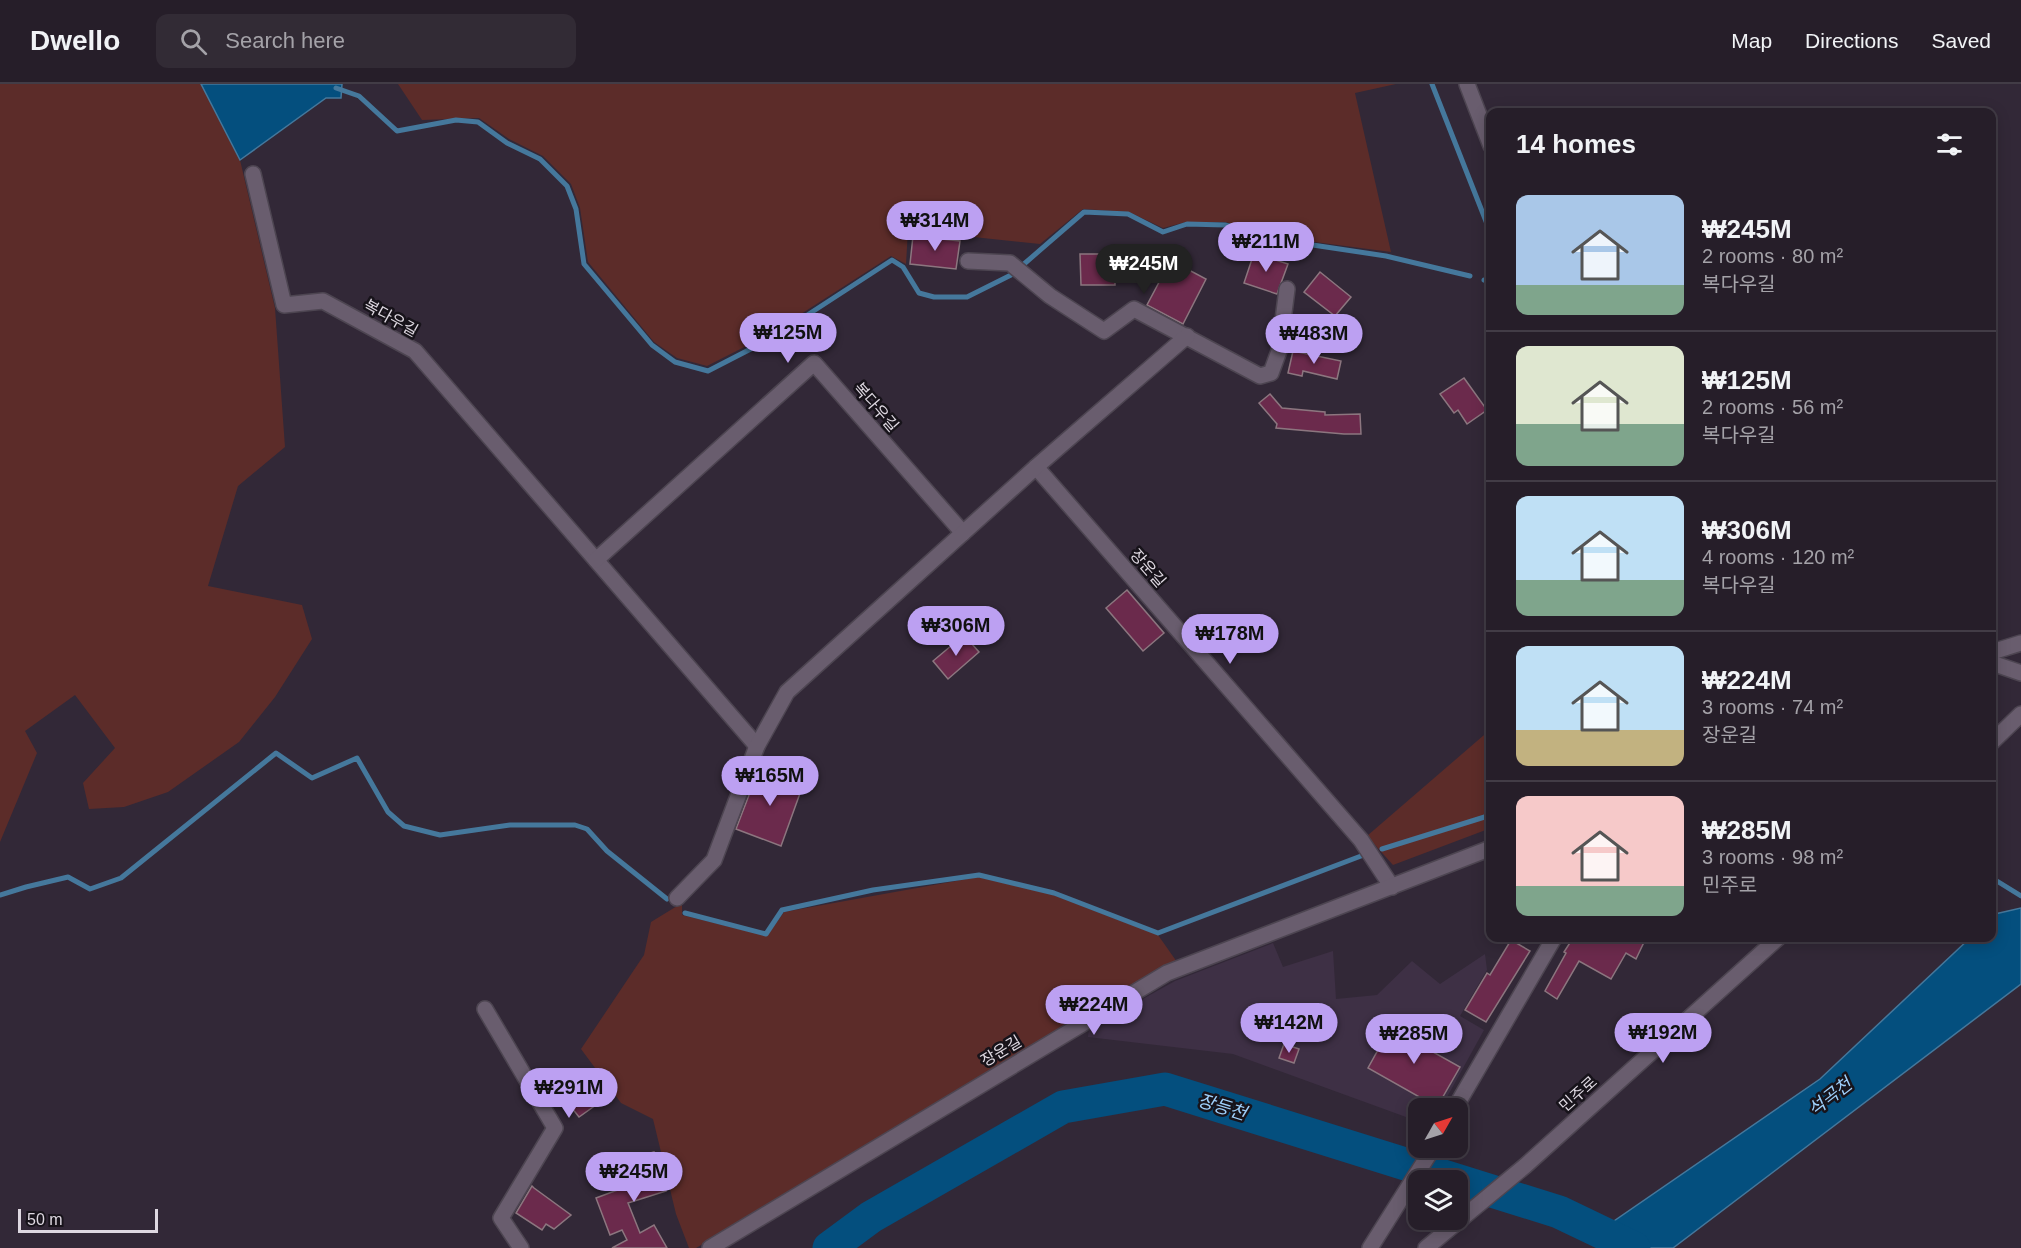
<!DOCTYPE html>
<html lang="en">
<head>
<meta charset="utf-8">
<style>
  :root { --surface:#261e29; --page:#322b35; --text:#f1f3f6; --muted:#a4a2a8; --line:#423c46; --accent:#bca0f2 }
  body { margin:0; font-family:Arial,"Noto Sans KR",sans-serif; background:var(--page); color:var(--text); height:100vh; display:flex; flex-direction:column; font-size:22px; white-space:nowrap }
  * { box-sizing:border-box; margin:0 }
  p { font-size:20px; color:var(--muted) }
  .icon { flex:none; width:33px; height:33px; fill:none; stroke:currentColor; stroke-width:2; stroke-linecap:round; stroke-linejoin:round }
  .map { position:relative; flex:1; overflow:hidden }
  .side { position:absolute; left:1486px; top:24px; width:510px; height:834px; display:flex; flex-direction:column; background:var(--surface); border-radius:12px; box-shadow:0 3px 15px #0003,0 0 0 2px var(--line) }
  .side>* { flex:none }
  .needle { width:39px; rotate:51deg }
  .fabs { position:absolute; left:1408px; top:1014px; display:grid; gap:12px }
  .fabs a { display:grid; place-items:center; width:60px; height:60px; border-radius:12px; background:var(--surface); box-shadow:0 3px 15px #0003,0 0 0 2px var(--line); font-size:30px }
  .scale { position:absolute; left:18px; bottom:15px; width:140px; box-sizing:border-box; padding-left:6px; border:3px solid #ded8e1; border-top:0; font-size:16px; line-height:21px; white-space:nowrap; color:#ded8e1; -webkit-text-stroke:4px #17131a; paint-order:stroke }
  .price { position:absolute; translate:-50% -51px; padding:0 14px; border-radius:21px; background:var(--accent); color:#111; font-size:20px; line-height:39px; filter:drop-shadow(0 2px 3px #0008) }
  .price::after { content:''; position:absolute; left:50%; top:36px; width:18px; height:14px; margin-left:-9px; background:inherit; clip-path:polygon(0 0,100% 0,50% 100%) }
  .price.selected { background:#222; color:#fff }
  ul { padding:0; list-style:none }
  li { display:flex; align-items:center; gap:18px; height:150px; padding:0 30px }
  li+li { border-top:2px solid var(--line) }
  li span { display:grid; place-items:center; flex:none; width:168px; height:120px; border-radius:12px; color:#555 }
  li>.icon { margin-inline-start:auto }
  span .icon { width:72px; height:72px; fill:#fffc; stroke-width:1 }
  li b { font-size:26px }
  h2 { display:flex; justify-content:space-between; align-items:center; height:72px; padding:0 30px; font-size:26px }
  header { display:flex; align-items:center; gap:36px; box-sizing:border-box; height:84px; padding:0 30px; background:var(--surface); border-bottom:2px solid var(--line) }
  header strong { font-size:28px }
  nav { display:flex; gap:33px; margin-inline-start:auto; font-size:21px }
  .search { width:420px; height:54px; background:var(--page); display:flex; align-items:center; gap:15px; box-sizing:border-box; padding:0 21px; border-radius:12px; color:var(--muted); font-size:22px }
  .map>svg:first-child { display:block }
</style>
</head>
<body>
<header>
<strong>Dwello</strong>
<div class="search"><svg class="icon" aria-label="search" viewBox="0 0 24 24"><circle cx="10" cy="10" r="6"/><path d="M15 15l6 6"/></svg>Search here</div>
<nav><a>Map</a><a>Directions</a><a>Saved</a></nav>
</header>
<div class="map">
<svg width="2021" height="1164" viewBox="0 0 2021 1164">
  <rect width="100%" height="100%" fill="#322837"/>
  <!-- built -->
  <path fill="#3e3045" d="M1273 859 1283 883 1333 867 1336 915 1377 911 1412 877 1440 900 1485 870 1487 886 1460 932 1484 946 1441 1024H1419V1037H1417L1233 970 1088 953 1089 945 1175 897Z"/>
  <!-- green -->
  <g fill="#5c2c29">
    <path d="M0 0H201L240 76 275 224 285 363 238 402 208 502 302 521 312 555 275 613 239 658 168 708 124 723 89 725 83 699 115 664 75 611 25 647 37 669 0 758Z"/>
    <path d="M398 0H1396L1355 9 1391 168 1307 157 1225 138H1186L1163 144 1129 128 1083 125 1040 160 908 146 906 180 891 172 770 250 707 282 677 274 654 258 588 178 580 124 571 100 543 72 509 55 479 34 422 36Z"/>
    <path d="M1491 645V744L1393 781 1367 752Z"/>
    <path d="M978 793 1053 811 1158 851 1177 878 1145 895 696 1164H689L676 1130 653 1035 621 1019 581 965 644 871 651 838 682 819V831L767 852 784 828Z"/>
  </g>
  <!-- water -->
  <g fill="#044f7e" stroke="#45789c" stroke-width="1.5">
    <path d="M201 0H342L341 14H326L240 76Z"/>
    <path d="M2021 824V900L1673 1164H1603L1614 1137 1820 995 1970 854H1992V833L1995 830Z"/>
  </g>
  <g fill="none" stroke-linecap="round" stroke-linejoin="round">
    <!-- stream -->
    <g stroke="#45789c" stroke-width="5">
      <path d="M1432 0 1491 150"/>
      <path d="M336 4 359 12 397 47 456 36 478 38 507 59 540 75 567 102 576 125 584 180 652 261 675 278 708 287 772 254 892 176 903 183 919 209 934 213H967L1011 191"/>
      <path d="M1024 180 1084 128 1128 130 1163 148 1187 140 1225 141 1306 160 1386 172 1470 192"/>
      <path d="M1484 196 1491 198"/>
      <path d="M1382 765 1491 731"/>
      <path d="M1992 794 2021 812"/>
      <path d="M0 811 26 803 68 793 90 805 121 794 276 669 312 694 357 674 388 728 404 742 440 751 510 741H575L587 745 607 767 667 815"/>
      <path d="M685 829 766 850 782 826 873 806 979 791 1054 809 1158 849 1361 772"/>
    </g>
    <!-- river -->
    <path stroke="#044f7e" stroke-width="33" d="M829 1164 871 1133 1063 1023 1165 1005 1559 1128 1634 1164"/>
  </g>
  <!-- building -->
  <g fill="#6b2a4c" stroke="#8c767f" stroke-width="1.5">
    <path d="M913 152 960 157 956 185 910 180Z"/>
    <path d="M1254 169 1288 180 1277 210 1244 199Z"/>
    <path d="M1080 170H1115V201H1081Z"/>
    <path d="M1187 185 1206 195 1183 240 1147 221 1165 187 1175 192 1178 186 1184 189Z"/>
    <path d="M1320 188 1351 213 1335 232 1304 208Z"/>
    <path d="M1293 267 1341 277 1337 295 1303 287 1302 292 1288 289Z"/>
    <path d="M1464 294 1487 326 1467 340 1458 326 1454 329 1440 310Z"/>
    <path d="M1270 310 1282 324 1325 328V331L1360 330 1361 350H1344L1276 344 1277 340 1259 319Z"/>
    <path d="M1127 506 1164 549 1143 567 1106 524Z"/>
    <path d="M964 551 979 568 948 595 933 577Z"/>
    <path d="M759 685 803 701 781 762 736 745Z"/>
    <path d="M1573 854H1646L1636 875 1626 869 1611 895 1579 877 1557 915 1545 907 1566 869 1564 868Z"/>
    <path d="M1511 856 1530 867 1486 938 1465 926 1487 889 1490 891Z"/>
    <path d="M1399 939 1429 956 1424 963 1460 983 1437 1023 1368 984 1388 948Z"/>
    <path d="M1284 960 1299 965 1294 979 1279 974Z"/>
    <path d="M580 993 600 1018 579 1033 560 1009Z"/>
    <path d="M654 1068 666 1107 628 1119 640 1149 654 1141 667 1164H612L627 1156 622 1146 610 1151 596 1114 631 1101 623 1077Z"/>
    <path d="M532 1102 534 1104 571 1131 554 1145 546 1140 542 1146 516 1129Z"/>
  </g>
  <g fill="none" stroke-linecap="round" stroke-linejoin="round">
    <!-- street casing -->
    <g stroke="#4d4551" stroke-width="18">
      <g id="street">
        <path d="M1467 0 1491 62"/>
        <path d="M253 90 284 221 323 217 415 267 757 662"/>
        <path d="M968 177 1010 179 1050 212 1104 247 1134 225 1260 292 1271 289 1279 267 1287 205"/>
        <path d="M1036 383 1361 756 1392 803"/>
        <path d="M596 476 814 279 963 449"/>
        <path d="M1992 568 2021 559"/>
        <path d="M677 814 714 776 757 662 787 608 1036 383 1187 252"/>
        <path d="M485 925 555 1044 501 1134 521 1164"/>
        <path d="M1455 1024 1554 854"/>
        <path d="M1370 1164 1433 1064"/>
      </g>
    </g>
    <!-- secondary casing -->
    <g stroke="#4d4551" stroke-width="18">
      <g id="secondary">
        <path d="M1992 579 2021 589"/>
        <path d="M1992 658 2021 630"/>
        <path d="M710 1164 1167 889 1491 764"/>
        <path d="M1426 1164 1525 1082 1778 854"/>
      </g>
    </g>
    <!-- street -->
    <use href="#street" stroke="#695d6e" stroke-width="15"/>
    <!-- secondary -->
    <use href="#secondary" stroke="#695d6e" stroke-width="15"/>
  </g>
  <g text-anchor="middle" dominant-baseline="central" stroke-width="5" stroke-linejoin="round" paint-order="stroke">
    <!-- street labels -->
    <g font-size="16" fill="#ded8e1" stroke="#17131a">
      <text transform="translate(391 234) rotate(29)">복다우길</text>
      <text transform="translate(876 323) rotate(49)">복다우길</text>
      <text transform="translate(1148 484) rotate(49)">장운길</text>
      <text transform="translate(1001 967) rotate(-31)">장운길</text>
      <text transform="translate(1578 1010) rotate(-42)">민주로</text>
    </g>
    <!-- water labels -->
    <g font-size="18" font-style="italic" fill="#9fd0fb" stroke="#17131a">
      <text transform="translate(1830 1013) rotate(-38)">석곡천</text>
      <text transform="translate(1222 1023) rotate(17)">장등천</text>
    </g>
  </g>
</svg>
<div class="fabs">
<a><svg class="needle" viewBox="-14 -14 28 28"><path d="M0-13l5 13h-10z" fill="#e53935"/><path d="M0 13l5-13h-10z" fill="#a4a2a8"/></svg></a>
<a><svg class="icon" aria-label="layers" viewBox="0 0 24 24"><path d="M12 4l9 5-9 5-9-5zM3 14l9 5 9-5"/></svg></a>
</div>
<div class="scale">50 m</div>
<b class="price" style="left:935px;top:168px">₩314M</b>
<b class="price" style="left:1266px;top:189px">₩211M</b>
<b class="price selected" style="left:1144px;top:211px">₩245M</b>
<b class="price" style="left:788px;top:280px">₩125M</b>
<b class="price" style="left:1314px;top:281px">₩483M</b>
<b class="price" style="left:956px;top:573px">₩306M</b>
<b class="price" style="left:1230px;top:581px">₩178M</b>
<b class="price" style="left:770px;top:723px">₩165M</b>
<b class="price" style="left:1094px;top:952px">₩224M</b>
<b class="price" style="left:1289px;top:970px">₩142M</b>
<b class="price" style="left:1663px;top:980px">₩192M</b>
<b class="price" style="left:1414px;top:981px">₩285M</b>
<b class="price" style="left:569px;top:1035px">₩291M</b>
<b class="price" style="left:634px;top:1119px">₩245M</b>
<section class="side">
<h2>14 homes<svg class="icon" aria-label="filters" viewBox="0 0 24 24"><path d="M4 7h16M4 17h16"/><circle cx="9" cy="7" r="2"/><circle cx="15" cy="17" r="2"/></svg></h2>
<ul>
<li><span style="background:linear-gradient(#a9c7e8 75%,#7fa58c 0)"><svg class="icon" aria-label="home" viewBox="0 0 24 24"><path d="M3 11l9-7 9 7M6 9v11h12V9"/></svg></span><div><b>₩245M</b><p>2 rooms · 80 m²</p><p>복다우길</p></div></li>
<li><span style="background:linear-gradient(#dfe7d0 65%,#7fa58c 0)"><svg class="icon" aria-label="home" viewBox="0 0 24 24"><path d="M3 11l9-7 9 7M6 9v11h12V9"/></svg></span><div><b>₩125M</b><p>2 rooms · 56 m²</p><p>복다우길</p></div></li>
<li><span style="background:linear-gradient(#bfe0f5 70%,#7fa58c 0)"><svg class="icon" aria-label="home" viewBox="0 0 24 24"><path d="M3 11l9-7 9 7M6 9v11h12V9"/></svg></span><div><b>₩306M</b><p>4 rooms · 120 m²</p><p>복다우길</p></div></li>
<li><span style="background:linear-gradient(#bfe0f5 70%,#c2b280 0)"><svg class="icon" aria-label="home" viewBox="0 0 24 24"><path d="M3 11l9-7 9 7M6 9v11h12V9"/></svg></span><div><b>₩224M</b><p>3 rooms · 74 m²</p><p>장운길</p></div></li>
<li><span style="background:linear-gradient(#f6c9c9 75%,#7fa58c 0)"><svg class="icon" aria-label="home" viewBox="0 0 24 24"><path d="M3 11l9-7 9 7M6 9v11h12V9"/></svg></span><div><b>₩285M</b><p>3 rooms · 98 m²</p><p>민주로</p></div></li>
</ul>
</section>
</div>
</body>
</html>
